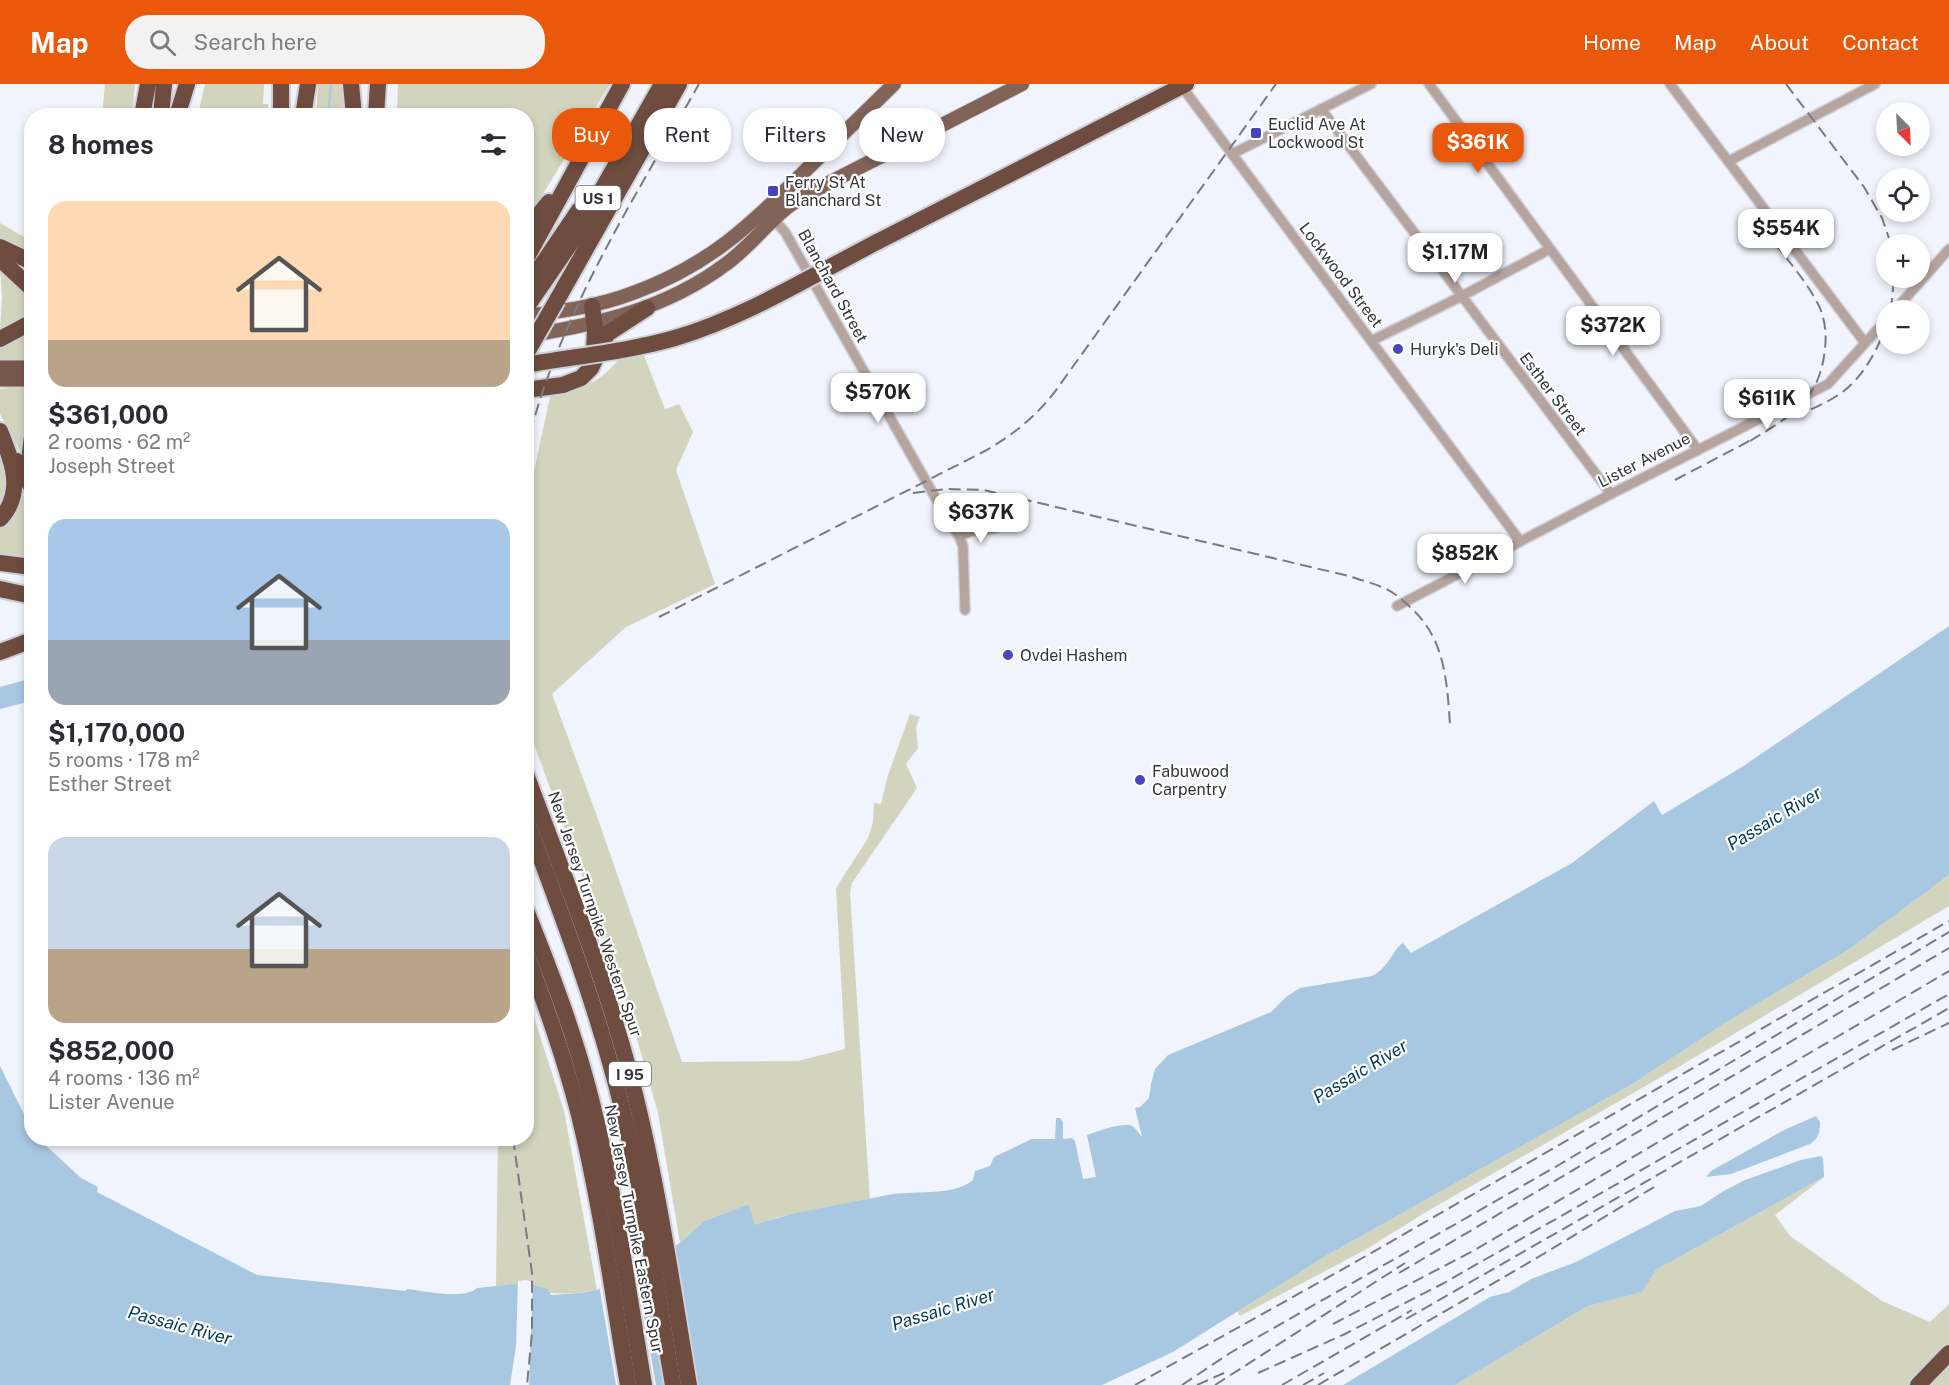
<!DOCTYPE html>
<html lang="en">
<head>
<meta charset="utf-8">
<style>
  :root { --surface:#fff; --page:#f2f2f3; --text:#2b2b33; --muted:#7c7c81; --accent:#ea580c }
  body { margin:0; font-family:"Public Sans",sans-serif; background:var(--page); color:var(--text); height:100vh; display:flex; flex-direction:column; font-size:22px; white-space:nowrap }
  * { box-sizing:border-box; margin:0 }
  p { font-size:20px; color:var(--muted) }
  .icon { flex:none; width:33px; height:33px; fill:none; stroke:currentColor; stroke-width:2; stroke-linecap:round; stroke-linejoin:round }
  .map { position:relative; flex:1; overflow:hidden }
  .details { position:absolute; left:24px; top:24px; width:510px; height:1038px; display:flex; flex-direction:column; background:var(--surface); border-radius:24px; box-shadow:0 3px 9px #0003 }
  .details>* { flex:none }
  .guide { position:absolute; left:552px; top:24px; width:570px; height:54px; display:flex; gap:12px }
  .needle { width:39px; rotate:156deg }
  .buttons { position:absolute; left:1876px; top:18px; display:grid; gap:12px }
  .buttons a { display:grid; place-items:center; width:54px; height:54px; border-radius:50%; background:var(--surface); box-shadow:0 3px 9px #0003; font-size:30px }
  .price { position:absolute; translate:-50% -51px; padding:0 14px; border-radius:12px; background:#fff; color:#222; font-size:20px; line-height:39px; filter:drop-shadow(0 2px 3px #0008) }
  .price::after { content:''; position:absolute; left:50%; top:36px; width:18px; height:14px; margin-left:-9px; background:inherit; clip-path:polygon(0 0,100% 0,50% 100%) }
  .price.active { background:var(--accent); color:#fff }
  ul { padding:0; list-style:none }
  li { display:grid; align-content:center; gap:12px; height:318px; padding:0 24px }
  li span { display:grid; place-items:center; height:186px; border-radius:18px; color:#555 }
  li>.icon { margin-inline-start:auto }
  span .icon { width:108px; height:108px; fill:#fffc; stroke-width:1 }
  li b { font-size:26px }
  h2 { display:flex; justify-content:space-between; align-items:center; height:72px; padding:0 24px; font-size:26px }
  .tag { padding:0 21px; border-radius:24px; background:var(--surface); box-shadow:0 3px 9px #0003; font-size:21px; line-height:54px }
  .tag.active { background:var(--accent); color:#fff }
  header { display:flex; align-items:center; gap:36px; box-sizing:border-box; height:84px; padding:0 30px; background:var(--accent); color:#fff }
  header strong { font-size:28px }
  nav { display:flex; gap:33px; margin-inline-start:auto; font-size:21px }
  .search { width:420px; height:54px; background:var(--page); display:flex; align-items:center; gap:15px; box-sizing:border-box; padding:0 21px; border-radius:24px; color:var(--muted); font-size:22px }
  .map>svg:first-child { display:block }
</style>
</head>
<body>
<header>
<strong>Map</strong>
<div class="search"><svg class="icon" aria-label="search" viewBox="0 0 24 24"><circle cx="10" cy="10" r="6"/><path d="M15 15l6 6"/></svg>Search here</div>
<nav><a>Home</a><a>Map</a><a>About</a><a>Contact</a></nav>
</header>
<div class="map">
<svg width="1949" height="1301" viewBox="0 0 1949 1301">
  <rect width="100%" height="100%" fill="#f1f3fd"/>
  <!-- green -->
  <g fill="#d2d4bd">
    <path d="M105 0H135L132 31H102Z"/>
    <path d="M205 0H264L263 20H268V31H198Z"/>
    <path d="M318 0H344L342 31 316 32Z"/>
    <path d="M398 0H610L527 136 526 32H397Z"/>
    <path d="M0 139 31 157V171L23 170 0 154Z"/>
    <path d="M0 184 32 214 31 229 0 245 2 213Z"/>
    <path d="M31 244V275L0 277V260Z"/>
    <path d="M642 267 665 325 679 320 693 348 676 386 715 500 626 543 552 610 598 735 682 978 798 977 845 965 836 804 868 754 873 738 874 719 881 720 887 694 910 630 920 633 916 643 918 664 906 680 917 704 852 799 850 808 870 1117 778 1133 755 1142 749 1120 704 1137 680 1159 658 1029 619 892 527 641V420L551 308C587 302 599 301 623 270Z"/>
    <path d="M31 302V340L22 371 0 330V305Z"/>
    <path d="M0 372 9 401 0 425Z"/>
    <path d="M22 411 31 417V477L0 475V442L11 435Z"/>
    <path d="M1949 791V822L1675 985 1426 1128 1365 1166 1240 1232 1237 1227 1324 1173 1634 999 1725 939 1848 866Z"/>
    <path d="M527 911 564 1027 597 1206C562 1213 530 1208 496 1203L498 1055 526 1054Z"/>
    <path d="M1824 1093 1775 1131 1790 1152 1882 1217 1930 1238 1949 1220V1269L1918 1301H1455L1588 1222 1641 1208 1656 1186Z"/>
    <path d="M1949 1275V1301H1922Z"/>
  </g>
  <!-- water -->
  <g fill="#a8c8e2">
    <path d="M1949 542V791L1848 866 1725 939 1634 999 1324 1173 1173 1268 1102 1301H0V982L31 1044 32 1054 39 1055 81 1094 98 1103 97 1108 257 1191 406 1207 407 1205C424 1207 464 1216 477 1204L526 1199 548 1205 551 1211 580 1209 597 1206 680 1159 704 1137 749 1120 755 1141C797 1126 843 1121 887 1111 912 1106 953 1113 973 1096L975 1087 990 1082 994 1073 1032 1055H1055L1056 1034H1060L1063 1038V1055L1072 1054 1075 1057 1083 1095 1096 1093 1087 1051C1098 1047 1123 1038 1132 1042 1136 1044 1139 1050 1142 1053L1135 1024 1140 1023 1149 1014 1151 1000 1155 985 1168 971 1271 928 1286 913 1300 904 1372 892C1390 883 1392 866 1403 859L1411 869 1572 779 1654 717 1662 731 1742 683Z"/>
    <path d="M25 596H31V617L0 625V603Z"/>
    <path d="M1816 1032 1820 1038C1820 1048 1819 1054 1810 1060L1731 1090 1706 1093 1711 1087 1782 1047Z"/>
    <path d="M1821 1072 1823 1074 1824 1093 1656 1186 1642 1208 1588 1222 1455 1301H1343L1490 1213 1509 1208 1531 1195 1576 1178 1675 1127 1701 1122 1722 1108 1745 1096 1801 1076Z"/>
  </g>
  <!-- pier -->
  <g fill="#f1f3fd">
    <path d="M635 1181 656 1301H616L599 1201Z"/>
    <path d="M526 1196 533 1198 529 1301H510L516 1262 518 1197Z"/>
  </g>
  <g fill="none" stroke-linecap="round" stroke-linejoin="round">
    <!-- stream -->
    <path stroke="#a8c8e2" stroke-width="2" d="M328 32 331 0"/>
    <!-- minor casing -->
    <g stroke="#cfd1da" stroke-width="12">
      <g id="minor">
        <path d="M1180 0 1520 457"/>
        <path d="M1429 0 1698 366"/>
        <path d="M1670 0 1865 259"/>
        <path d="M1321 25 1611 410"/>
        <path d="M1232 70 1371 0"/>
        <path d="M1729 77 1875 0"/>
        <path d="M771 132 785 148 948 436 959 452 963 462 965 526"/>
        <path d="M1895 226 1949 165"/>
        <path d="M1371 257 1460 213 1550 165"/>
        <path d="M959 452 972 447 996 444"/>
        <path d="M1397 522 1611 410 1828 300 1887 235"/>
      </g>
    </g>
    <!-- primary casing -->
    <g stroke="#cfd1da" stroke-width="16">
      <g id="primary">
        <path d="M526 232C563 227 599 222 633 209 708 182 751 141 806 86 835 58 864 29 894 0"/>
        <path d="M526 252C599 240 666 225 726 180 747 165 763 144 783 127 794 117 808 110 821 103L1022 0"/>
      </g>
    </g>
    <!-- trunk casing -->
    <g stroke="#cfd1da" stroke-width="18">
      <g id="trunk">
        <path d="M0 284H32"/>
        <path d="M0 295H32"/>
      </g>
    </g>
    <!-- motorway casing -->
    <g stroke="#cfd1da" stroke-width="20">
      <g id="motorway">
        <path d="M351 0 354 32"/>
        <path d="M142 32 148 0"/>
        <path d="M161 32 164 0"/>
        <path d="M177 32 187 0"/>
        <path d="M281 32V0"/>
        <path d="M303 32 308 0"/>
        <path d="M376 32 378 0"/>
        <path d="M526 146 549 118"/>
        <path d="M877 158 1186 0"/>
        <path d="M0 163 32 178"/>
        <path d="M0 175 32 205"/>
        <path d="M526 175 622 0"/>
        <path d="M526 204 579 126"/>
        <path d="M557 216 679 0"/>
        <path d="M592 222 595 244 594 268"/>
        <path d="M526 224 575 153 662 0"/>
        <path d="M0 255 32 238"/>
        <path d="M526 306 563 301 581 294 591 284 607 250 647 224"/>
        <path d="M0 347C12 376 25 409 0 435"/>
        <path d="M32 352 30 368 32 381"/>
        <path d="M17 377 32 404"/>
        <path d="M0 479 32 483"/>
        <path d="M0 505 32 512"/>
        <path d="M0 568 32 556"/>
        <path d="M526 690C562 787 601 883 628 983 656 1087 671 1195 689 1301"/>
        <path d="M526 735C562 831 598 925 622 1024 645 1115 657 1209 673 1301"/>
        <path d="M526 826C551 888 575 951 591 1015 615 1109 628 1206 644 1301"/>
        <path d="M526 869C547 924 566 978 580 1035 601 1122 613 1212 628 1301"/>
        <path d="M1918 1301 1949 1269"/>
      </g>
    </g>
    <!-- minor -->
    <use href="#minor" stroke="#b6a59e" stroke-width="9"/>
    <!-- primary -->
    <use href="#primary" stroke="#816358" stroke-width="14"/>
    <!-- trunk -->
    <use href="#trunk" stroke="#78584c" stroke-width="15"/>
    <!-- motorway -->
    <use href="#motorway" stroke="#6e4c3f" stroke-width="16"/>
    <!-- rail -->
    <g stroke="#7a7b81" stroke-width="2" stroke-dasharray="12 6" stroke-linecap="butt">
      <path d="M1786 0 1864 103 1882 134 1891 160"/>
      <path d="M1891 226 1894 194"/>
      <path d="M1795 333C1811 325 1830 318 1845 306 1865 290 1879 263 1887 239"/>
      <path d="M1750 357C1787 334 1817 319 1824 272 1827 255 1826 237 1819 222 1806 195 1776 162 1757 137"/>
      <path d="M526 366C557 233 633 117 699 0"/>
      <path d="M1675 396 1755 354"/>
      <path d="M913 409 946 405 984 406 1349 492C1360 496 1373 499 1384 504 1394 508 1402 516 1410 523 1445 554 1447 597 1450 641"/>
      <path d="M659 533 983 368C1014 351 1039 330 1059 302L1276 0"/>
      <path d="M1892 966 1949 939"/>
      <path d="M513 1054 532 1189V1249L527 1301"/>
      <path d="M1399 1189 1949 864"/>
      <path d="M1406 1235 1949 924"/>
      <path d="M1333 1240 1473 1167 1949 887"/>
      <path d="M1258 1289 1345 1250 1444 1199 1949 910"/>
      <path d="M1135 1301 1352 1180 1949 837"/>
      <path d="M1182 1301 1230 1269 1557 1082 1949 848"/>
      <path d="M1197 1301 1224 1289"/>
      <path d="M1215 1301 1405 1179"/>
      <path d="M1282 1301 1412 1226"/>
      <path d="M1303 1301 1324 1289"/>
      <path d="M1318 1301 1535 1175 1659 1100"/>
    </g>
    <!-- motorway-bridge casing -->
    <g stroke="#cfd1da" stroke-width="20" stroke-linecap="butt">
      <g id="motorway-bridge">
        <path d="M526 270 557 216"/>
        <path d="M526 281C576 272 626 268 675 254 746 233 811 192 877 158"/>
      </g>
    </g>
    <!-- motorway-bridge -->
    <use href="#motorway-bridge" stroke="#6e4c3f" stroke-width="16"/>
  </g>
  <!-- markers -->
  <g fill="#4745bb" stroke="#fff" stroke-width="2">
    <rect x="1250" y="43" width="12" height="12" rx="3"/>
    <rect x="767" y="101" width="12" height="12" rx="3"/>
    <circle cx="1398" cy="265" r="6"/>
    <circle cx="1008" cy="571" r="6"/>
    <circle cx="1140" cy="696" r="6"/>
  </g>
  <g text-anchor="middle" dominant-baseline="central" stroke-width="4.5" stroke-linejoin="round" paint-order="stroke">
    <!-- shield labels -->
    <g fill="#fff" stroke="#717274" stroke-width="1.5">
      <rect x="575.5" y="102" width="45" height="24" rx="4.5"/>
      <rect x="609" y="978" width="42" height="24" rx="4.5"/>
    </g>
    <g font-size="15" font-weight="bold" fill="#343538">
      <text x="598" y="114">US 1</text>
      <text x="630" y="990">I 95</text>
    </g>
    <!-- poi labels -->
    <g font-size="16" fill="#343538" stroke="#fff" text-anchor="start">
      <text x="1268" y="40">Euclid Ave At<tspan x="1268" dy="18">Lockwood St</tspan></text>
      <text x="785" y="98">Ferry St At<tspan x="785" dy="18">Blanchard St</tspan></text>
      <text x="1410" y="265">Huryk's Deli</text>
      <text x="1020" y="571">Ovdei Hashem</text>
      <text x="1152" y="687">Fabuwood<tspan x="1152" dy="18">Carpentry</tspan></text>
    </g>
    <!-- street labels -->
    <g font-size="16" fill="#343538" stroke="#fff">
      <text transform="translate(1341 191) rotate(53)">Lockwood Street</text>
      <text transform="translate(833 202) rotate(61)">Blanchard Street</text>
      <text transform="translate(1553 310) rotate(53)">Esther Street</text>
      <text transform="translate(1644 376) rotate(-27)">Lister Avenue</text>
      <text transform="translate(595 830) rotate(71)">New Jersey Turnpike Western Spur</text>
      <text transform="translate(634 1145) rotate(79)">New Jersey Turnpike Eastern Spur</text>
    </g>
    <!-- water labels -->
    <g font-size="18" font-style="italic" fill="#00385a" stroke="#fff">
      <text transform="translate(1774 734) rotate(-31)">Passaic River</text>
      <text transform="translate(1360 987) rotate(-31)">Passaic River</text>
      <text transform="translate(943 1225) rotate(-17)">Passaic River</text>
      <text transform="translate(180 1241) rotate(15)">Passaic River</text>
    </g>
  </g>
</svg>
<div class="buttons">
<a><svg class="needle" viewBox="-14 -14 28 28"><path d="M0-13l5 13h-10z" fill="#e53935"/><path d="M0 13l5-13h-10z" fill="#7c7c81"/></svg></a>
<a><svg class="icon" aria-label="locate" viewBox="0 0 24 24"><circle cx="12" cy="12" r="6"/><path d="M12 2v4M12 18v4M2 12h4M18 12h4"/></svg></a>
<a>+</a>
<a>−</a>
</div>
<b class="price active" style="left:1478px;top:90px">$361K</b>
<b class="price" style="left:1786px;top:176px">$554K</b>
<b class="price" style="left:1455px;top:200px">$1.17M</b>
<b class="price" style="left:1613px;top:273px">$372K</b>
<b class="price" style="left:878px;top:340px">$570K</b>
<b class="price" style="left:1767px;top:346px">$611K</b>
<b class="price" style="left:981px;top:460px">$637K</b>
<b class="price" style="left:1465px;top:501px">$852K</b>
<div class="guide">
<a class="tag active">Buy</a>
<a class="tag">Rent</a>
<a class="tag">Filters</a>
<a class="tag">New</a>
</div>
<section class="details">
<h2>8 homes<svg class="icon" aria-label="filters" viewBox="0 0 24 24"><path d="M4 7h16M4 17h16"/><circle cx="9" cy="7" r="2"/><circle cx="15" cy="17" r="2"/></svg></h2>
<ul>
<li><span style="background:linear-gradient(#ffd9b3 75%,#b9a48a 0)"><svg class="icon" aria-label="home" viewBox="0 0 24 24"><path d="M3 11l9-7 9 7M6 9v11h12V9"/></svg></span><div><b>$361,000</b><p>2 rooms · 62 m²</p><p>Joseph Street</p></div></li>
<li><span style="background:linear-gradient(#a9c7e8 65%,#9aa5b1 0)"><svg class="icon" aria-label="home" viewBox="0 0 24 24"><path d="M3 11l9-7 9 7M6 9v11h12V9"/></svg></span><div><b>$1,170,000</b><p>5 rooms · 178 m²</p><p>Esther Street</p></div></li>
<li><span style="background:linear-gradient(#c9d6e8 60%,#b9a48a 0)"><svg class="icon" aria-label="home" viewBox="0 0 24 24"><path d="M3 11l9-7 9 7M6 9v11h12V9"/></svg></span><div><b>$852,000</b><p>4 rooms · 136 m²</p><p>Lister Avenue</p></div></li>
</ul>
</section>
</div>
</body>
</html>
